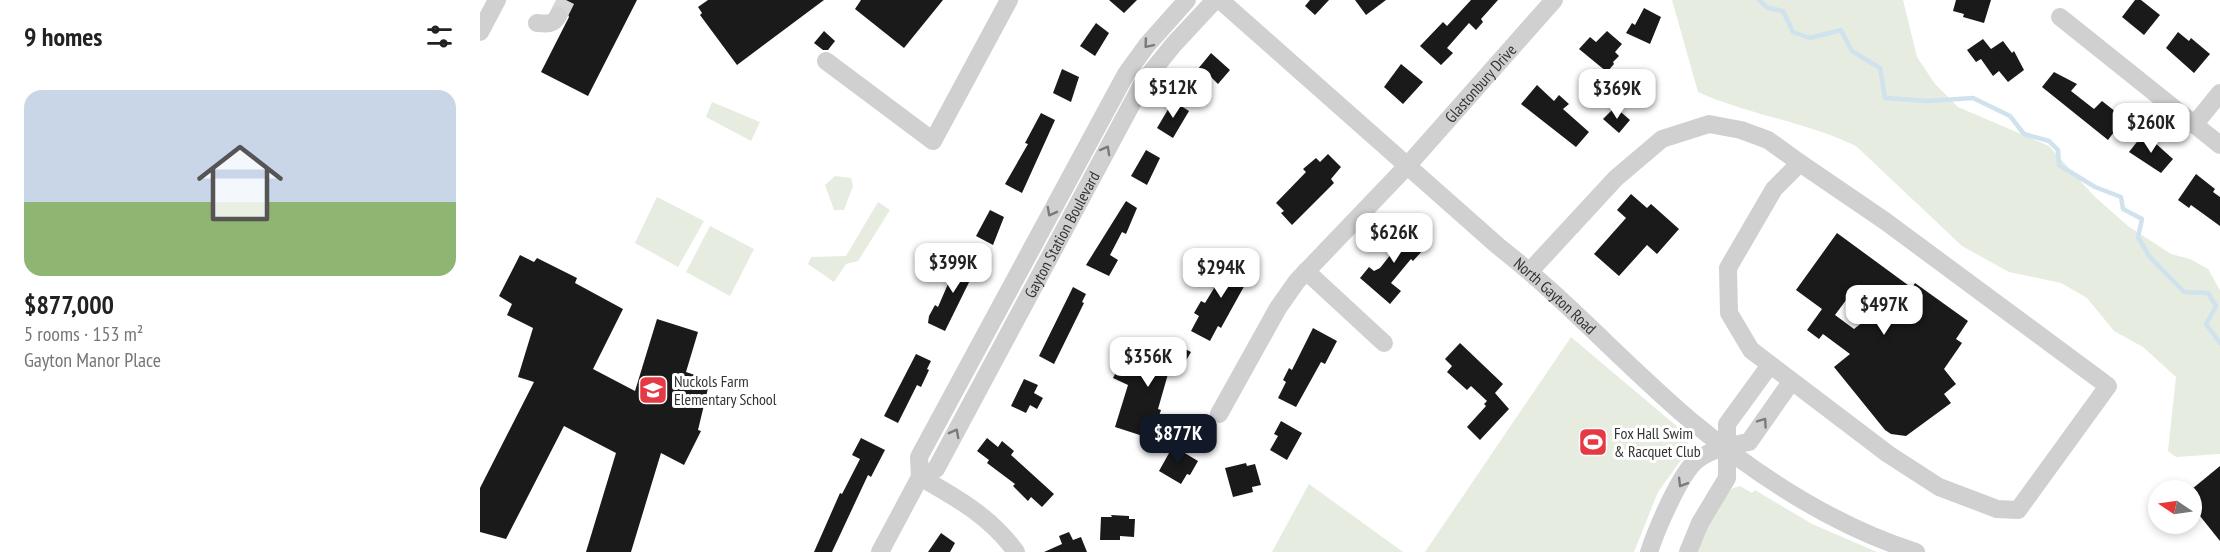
<!DOCTYPE html>
<html lang="en">
<head>
<meta charset="utf-8">
<style>
  :root { --surface:#fff; --page:#f2f2f2; --text:#222; --muted:#767676; --line:#e0e0e0; --accent:#111827 }
  body { margin:0; font-family:"PT Sans Narrow",sans-serif; background:var(--page); color:var(--text); height:100vh; display:flex; flex-direction:column; font-size:22px; white-space:nowrap }
  * { box-sizing:border-box; margin:0 }
  p { font-size:20px; color:var(--muted) }
  .icon { flex:none; width:33px; height:33px; fill:none; stroke:currentColor; stroke-width:2; stroke-linecap:round; stroke-linejoin:round }
  .map { position:relative; flex:1; overflow:hidden }
  .panel { display:flex; flex-direction:column; background:var(--surface); width:480px }
  .panel>* { flex:none }
  .needle { width:39px; rotate:283deg }
  .fabs { position:absolute; left:1668px; top:480px; display:grid; gap:12px }
  .fabs a { display:grid; place-items:center; width:54px; height:54px; border-radius:50%; background:var(--surface); box-shadow:0 3px 9px #0003; font-size:30px }
  .price { position:absolute; translate:-50% -51px; padding:0 14px; border-radius:12px; background:#fff; color:#222; font-size:20px; line-height:39px; filter:drop-shadow(0 2px 3px #0008) }
  .price::after { content:''; position:absolute; left:50%; top:36px; width:18px; height:14px; margin-left:-9px; background:inherit; clip-path:polygon(0 0,100% 0,50% 100%) }
  .price.on { background:var(--accent); color:#fff }
  ul { padding:0; list-style:none }
  li { display:grid; align-content:center; gap:12px; height:318px; padding:0 24px }
  li+li { border-top:2px solid var(--line) }
  li span { display:grid; place-items:center; height:186px; border-radius:18px; color:#555 }
  li>.icon { margin-inline-start:auto }
  span .icon { width:108px; height:108px; fill:#fffc; stroke-width:1 }
  li b { font-size:26px }
  h2 { display:flex; justify-content:space-between; align-items:center; height:72px; padding:0 24px; font-size:26px }
  main { display:flex; flex:1; min-height:0 }
  .map>svg:first-child { display:block }
</style>
</head>
<body>
<main>
<section class="panel">
<h2>9 homes<svg class="icon" aria-label="filters" viewBox="0 0 24 24"><path d="M4 7h16M4 17h16"/><circle cx="9" cy="7" r="2"/><circle cx="15" cy="17" r="2"/></svg></h2>
<ul>
<li><span style="background:linear-gradient(#c9d6e8 60%,#8fb573 0)"><svg class="icon" aria-label="home" viewBox="0 0 24 24"><path d="M3 11l9-7 9 7M6 9v11h12V9"/></svg></span><div><b>$877,000</b><p>5 rooms · 153 m²</p><p>Gayton Manor Place</p></div></li>
</ul>
</section>
<div class="map">
<svg width="1740" height="552" viewBox="0 0 1740 552">
  <rect width="100%" height="100%" fill="#fff"/>
  <!-- green -->
  <g fill="#e6ecdf">
    <path d="M1192 0H1423L1437 57 1455 84 1478 107 1569 146 1614 196 1648 226 1691 254 1710 259 1728 269 1740 290V454L1696 457 1688 451 1696 377 1663 347 1634 331 1607 298 1581 283 1529 272 1482 246 1376 146C1326 122 1269 115 1218 92Z"/>
    <path d="M232 102 280 122 271 141 226 117Z"/>
    <path d="M355 176 371 178 373 186 364 210H354L345 185Z"/>
    <path d="M177 197 224 221 198 267 155 243Z"/>
    <path d="M398 202 410 210 378 261 366 264 354 282 328 264 331 257 366 256Z"/>
    <path d="M230 226 274 249 250 296 206 272Z"/>
    <path d="M1091 337 1206 434 1209 449 1178 492 1154 552H945Z"/>
    <path d="M829 484 923 552H792Z"/>
    <path d="M1260 486 1272 493 1275 490 1332 524 1397 552H1214L1226 526 1251 489Z"/>
  </g>
  <g fill="none" stroke-linecap="round" stroke-linejoin="round">
    <!-- stream -->
    <path stroke="#cfe2ee" stroke-width="4.5" d="M1279 0 1288 8 1303 11 1313 32 1330 38 1361 30 1372 51 1400 68 1405 98 1447 101 1493 98 1530 116 1544 134 1569 141 1578 150 1579 165 1615 187 1641 197 1643 209 1662 219 1658 237 1669 256 1704 292 1728 293 1736 306 1726 324 1740 343"/>
  </g>
  <!-- building -->
  <g fill="#1a1a1a" fill-rule="evenodd">
    <path d="M79 0H157L108 96 61 72 89 17 85 7 76 5Z"/>
    <path d="M228 0H344L257 65 220 15 222 13 218 7Z"/>
    <path d="M381 0H463L424 48 375 9Z"/>
    <path d="M629 0H657L644 13Z"/>
    <path d="M830 0H849L835 15 825 6Z"/>
    <path d="M875 0H906L886 15Z"/>
    <path d="M991 0H1018L1001 19 1003 22 996 30 989 23 967 48 973 53 961 65 940 46 963 22 967 26Z"/>
    <path d="M1476 0H1511L1504 23 1483 17 1484 14 1473 11Z"/>
    <path d="M1655 0H1661L1680 15 1664 35 1642 17Z"/>
    <path d="M1164 8 1181 17 1170 44 1146 33 1152 23 1155 25Z"/>
    <path d="M616 23 629 33 615 56 600 46Z"/>
    <path d="M344 31 355 41 348 50H343L334 43Z"/>
    <path d="M1127 31 1142 44 1135 52 1139 56 1133 62 1134 64 1127 72 1099 49 1110 37 1116 42Z"/>
    <path d="M1698 32 1709 41 1711 38 1730 54 1714 73 1686 48Z"/>
    <path d="M1503 39 1511 49 1523 41 1532 53 1534 51 1544 70 1528 82 1519 71 1513 76 1501 59 1496 62 1487 50Z"/>
    <path d="M731 53 750 70 738 84 731 77 725 85 713 75Z"/>
    <path d="M921 64 943 82 923 104 904 87Z"/>
    <path d="M582 69 599 77 591 102 573 93Z"/>
    <path d="M1574 72 1597 84 1591 91 1614 109 1622 101 1641 116 1637 121 1640 124 1628 140 1562 87Z"/>
    <path d="M1057 85 1074 101 1079 95 1089 104 1083 109 1109 132 1096 147 1041 104Z"/>
    <path d="M693 101 709 111 693 138 677 128Z"/>
    <path d="M1135 107 1150 120 1139 133 1123 119Z"/>
    <path d="M561 113 575 120 542 193 525 184 548 144 545 143Z"/>
    <path d="M1664 133 1693 159 1681 173 1649 152Z"/>
    <path d="M666 150 680 158 667 185 651 176Z"/>
    <path d="M848 154 861 167 851 179 854 183 812 225 801 213 804 211 796 203 826 172 823 169 836 158 840 162Z"/>
    <path d="M1716 174 1735 189 1733 192 1740 197V226L1711 205 1709 208 1698 200Z"/>
    <path d="M1151 194 1167 208 1171 204 1199 229 1177 254 1167 245 1139 276 1114 254 1146 218 1137 210Z"/>
    <path d="M646 201 657 208 646 234 642 232 630 255 638 260 629 276 606 265Z"/>
    <path d="M510 210 524 217 513 245 496 236Z"/>
    <path d="M928 226 946 242 941 247 944 249 933 261 931 259 911 283 921 291 910 304 880 278 889 267 894 271 900 268 915 249 907 241 917 230 922 234Z"/>
    <path d="M1357 233 1432 288 1435 283 1488 321 1476 339 1482 343 1464 369 1476 384 1464 394 1471 403 1426 436 1411 434 1405 430 1354 367 1370 354 1343 334 1339 339 1327 330 1342 309 1316 290ZM1375 288 1402 307 1374 329 1355 315Z"/>
    <path d="M486 254 499 262 465 331 448 323 449 316 455 305 458 307 471 277Z"/>
    <path d="M40 255 54 262 57 258 97 278 95 283 143 309 113 369 155 391 177 319 218 332 206 372 230 380 218 430 221 431 204 465 181 453 151 552H106L136 453 84 426 26 539 0 532V488L54 382 38 377 53 328 27 315 32 304 19 296Z"/>
    <path d="M745 257 772 272 741 328 738 326 730 341 711 331 719 316 714 313 721 301 725 303 739 280 734 277Z"/>
    <path d="M593 287 606 294 602 302 604 303 574 364 559 356Z"/>
    <path d="M833 328 857 341 845 364 841 362 816 407 798 398 806 382 803 380 809 368 812 370Z"/>
    <path d="M684 338 711 352 700 371 695 369 692 376 688 374 678 409 681 410 677 422 672 426 669 438 635 427 648 385 633 378 640 364 668 378 678 359 668 354 674 342 678 345Z"/>
    <path d="M980 343 1023 384 1015 393 1029 409 1000 440 987 427 1006 406 1004 404 1007 401 991 386 987 390 967 372 972 366 965 359Z"/>
    <path d="M436 354 451 361 447 369 449 370 441 387 437 385 418 423 404 416Z"/>
    <path d="M544 379 558 385 554 393 563 398 557 409 550 405 546 413 531 406Z"/>
    <path d="M801 421 822 433 807 460 790 450 798 436 794 434Z"/>
    <path d="M381 438 405 450 391 477 388 475 352 552H334L360 493 362 494 380 459 372 455Z"/>
    <path d="M507 438 518 447 522 441 534 451 531 455 574 494 562 507 551 497 548 501 533 486 535 484 507 463 509 460 497 451Z"/>
    <path d="M693 446 718 461 710 475 707 474 701 484 679 471Z"/>
    <path d="M766 463 767 466 775 464 781 485 772 487 773 492 753 497 745 468Z"/>
    <path d="M1740 466V541L1712 506V489Z"/>
    <path d="M631 515 649 516V519H655L654 537 640 536V540H620L621 517H632Z"/>
    <path d="M589 532 593 540 601 537 607 552H564L582 544 579 536Z"/>
    <path d="M461 533 475 543 470 552H448Z"/>
  </g>
  <g fill="none" stroke-linecap="round" stroke-linejoin="round">
    <!-- minor-tunnel -->
    <path stroke="#d6d6d6" stroke-width="18" stroke-dasharray="18 9" stroke-linecap="butt" d="M78 16 86 0"/>
    <!-- minor -->
    <g stroke="#d0d0d0" stroke-width="18">
      <path id="s1" d="M740 0 1018 246C1086 299 1144 364 1210 420 1276 475 1354 526 1436 552"/>
      <path d="M1580 17 1740 145"/>
      <path d="M57 23C67 24 73 25 78 16"/>
      <path d="M0 32 17 0"/>
      <path d="M346 61 453 141 529 0"/>
      <path d="M1714 125 1740 93"/>
      <path d="M1320 163 1405 221 1628 386 1538 510 1517 509 1459 487 1408 454 1271 350 1249 313 1248 268 1294 189Z"/>
      <path d="M826 271 904 343"/>
      <path d="M1050 271 1136 178 1182 139 1229 124 1261 130 1288 140 1320 163"/>
      <path id="s2" d="M739 414 798 308 817 281 928 165 1074 0"/>
      <path id="s3" d="M440 477 456 469 664 81 694 44 735 0"/>
      <path d="M440 477C477 498 511 517 536 552"/>
      <path d="M400 552 440 477 439 457 646 74 667 45 707 0"/>
      <path d="M1169 552C1176 531 1200 473 1217 460 1231 449 1252 445 1269 442L1311 382"/>
      <path d="M1208 552 1220 523 1247 478V424L1290 365"/>
    </g>
  </g>
  <!-- one-way arrows -->
  <defs><path id="oneway-chevron" d="M-2-3.5L2.5 0L-2 3.5" fill="none" stroke-width="1.6" stroke-linecap="round" stroke-linejoin="round" transform="scale(1.5)"/></defs>
  <g stroke="#7a7a7a">
    <use href="#oneway-chevron" transform="translate(668 44) rotate(130)"/>
    <use href="#oneway-chevron" transform="translate(626 150) rotate(-61)"/>
    <use href="#oneway-chevron" transform="translate(571 212) rotate(118)"/>
    <use href="#oneway-chevron" transform="translate(1283 422) rotate(-55)"/>
    <use href="#oneway-chevron" transform="translate(475 433) rotate(-62)"/>
    <use href="#oneway-chevron" transform="translate(1202 483) rotate(121)"/>
  </g>
  <!-- icons -->
  <defs>
    <g id="school-square" transform="scale(1.5)"><rect x="-9" y="-9" width="18" height="18" rx="4" fill="#e63946" stroke="#fff"/><path d="M0-5L7-2L0 1L-7-2ZM-4 1L0 2.5L4 1V4Q0 6-4 4Z" fill="#fff"/></g>
    <g id="stadium-square" transform="scale(1.5)"><rect x="-9" y="-9" width="18" height="18" rx="4" fill="#e63946" stroke="#fff"/><path d="M0-5a6.5 5 0 1 0 0 10a6.5 5 0 1 0 0-10ZM-3.5-1.8h7v3.6h-7Z" fill="#fff"/></g>
  </defs>
  <g fill-rule="evenodd">
    <use href="#school-square" x="173" y="390"/>
    <use href="#stadium-square" x="1113" y="442"/>
  </g>
  <g text-anchor="middle" dominant-baseline="central" stroke-width="6" stroke-linejoin="round" paint-order="stroke">
    <!-- street labels -->
    <g font-size="16" fill="#333" stroke="#fff">
      <text stroke="none"><textPath href="#s2" startOffset="424">Glastonbury Drive</textPath></text>
      <text stroke="none"><textPath href="#s3" startOffset="284">Gayton Station Boulevard</textPath></text>
      <text stroke="none"><textPath href="#s1" startOffset="447">North Gayton Road</textPath></text>
    </g>
    <!-- poi labels -->
    <g font-size="16" fill="#333" stroke="#fff" text-anchor="start">
      <text x="194" y="381">Nuckols Farm<tspan x="194" dy="18">Elementary School</tspan></text>
      <text x="1134" y="433">Fox Hall Swim<tspan x="1134" dy="18">&amp; Racquet Club</tspan></text>
    </g>
  </g>
</svg>
<div class="fabs">
<a><svg class="needle" viewBox="-14 -14 28 28"><path d="M0-13l5 13h-10z" fill="#e53935"/><path d="M0 13l5-13h-10z" fill="#767676"/></svg></a>
</div>
<b class="price" style="left:693px;top:119px">$512K</b>
<b class="price" style="left:1137px;top:120px">$369K</b>
<b class="price" style="left:1671px;top:154px">$260K</b>
<b class="price" style="left:914px;top:264px">$626K</b>
<b class="price" style="left:473px;top:294px">$399K</b>
<b class="price" style="left:741px;top:299px">$294K</b>
<b class="price" style="left:1404px;top:336px">$497K</b>
<b class="price" style="left:668px;top:388px">$356K</b>
<b class="price on" style="left:698px;top:465px">$877K</b>
</div>
</main>
</body>
</html>
